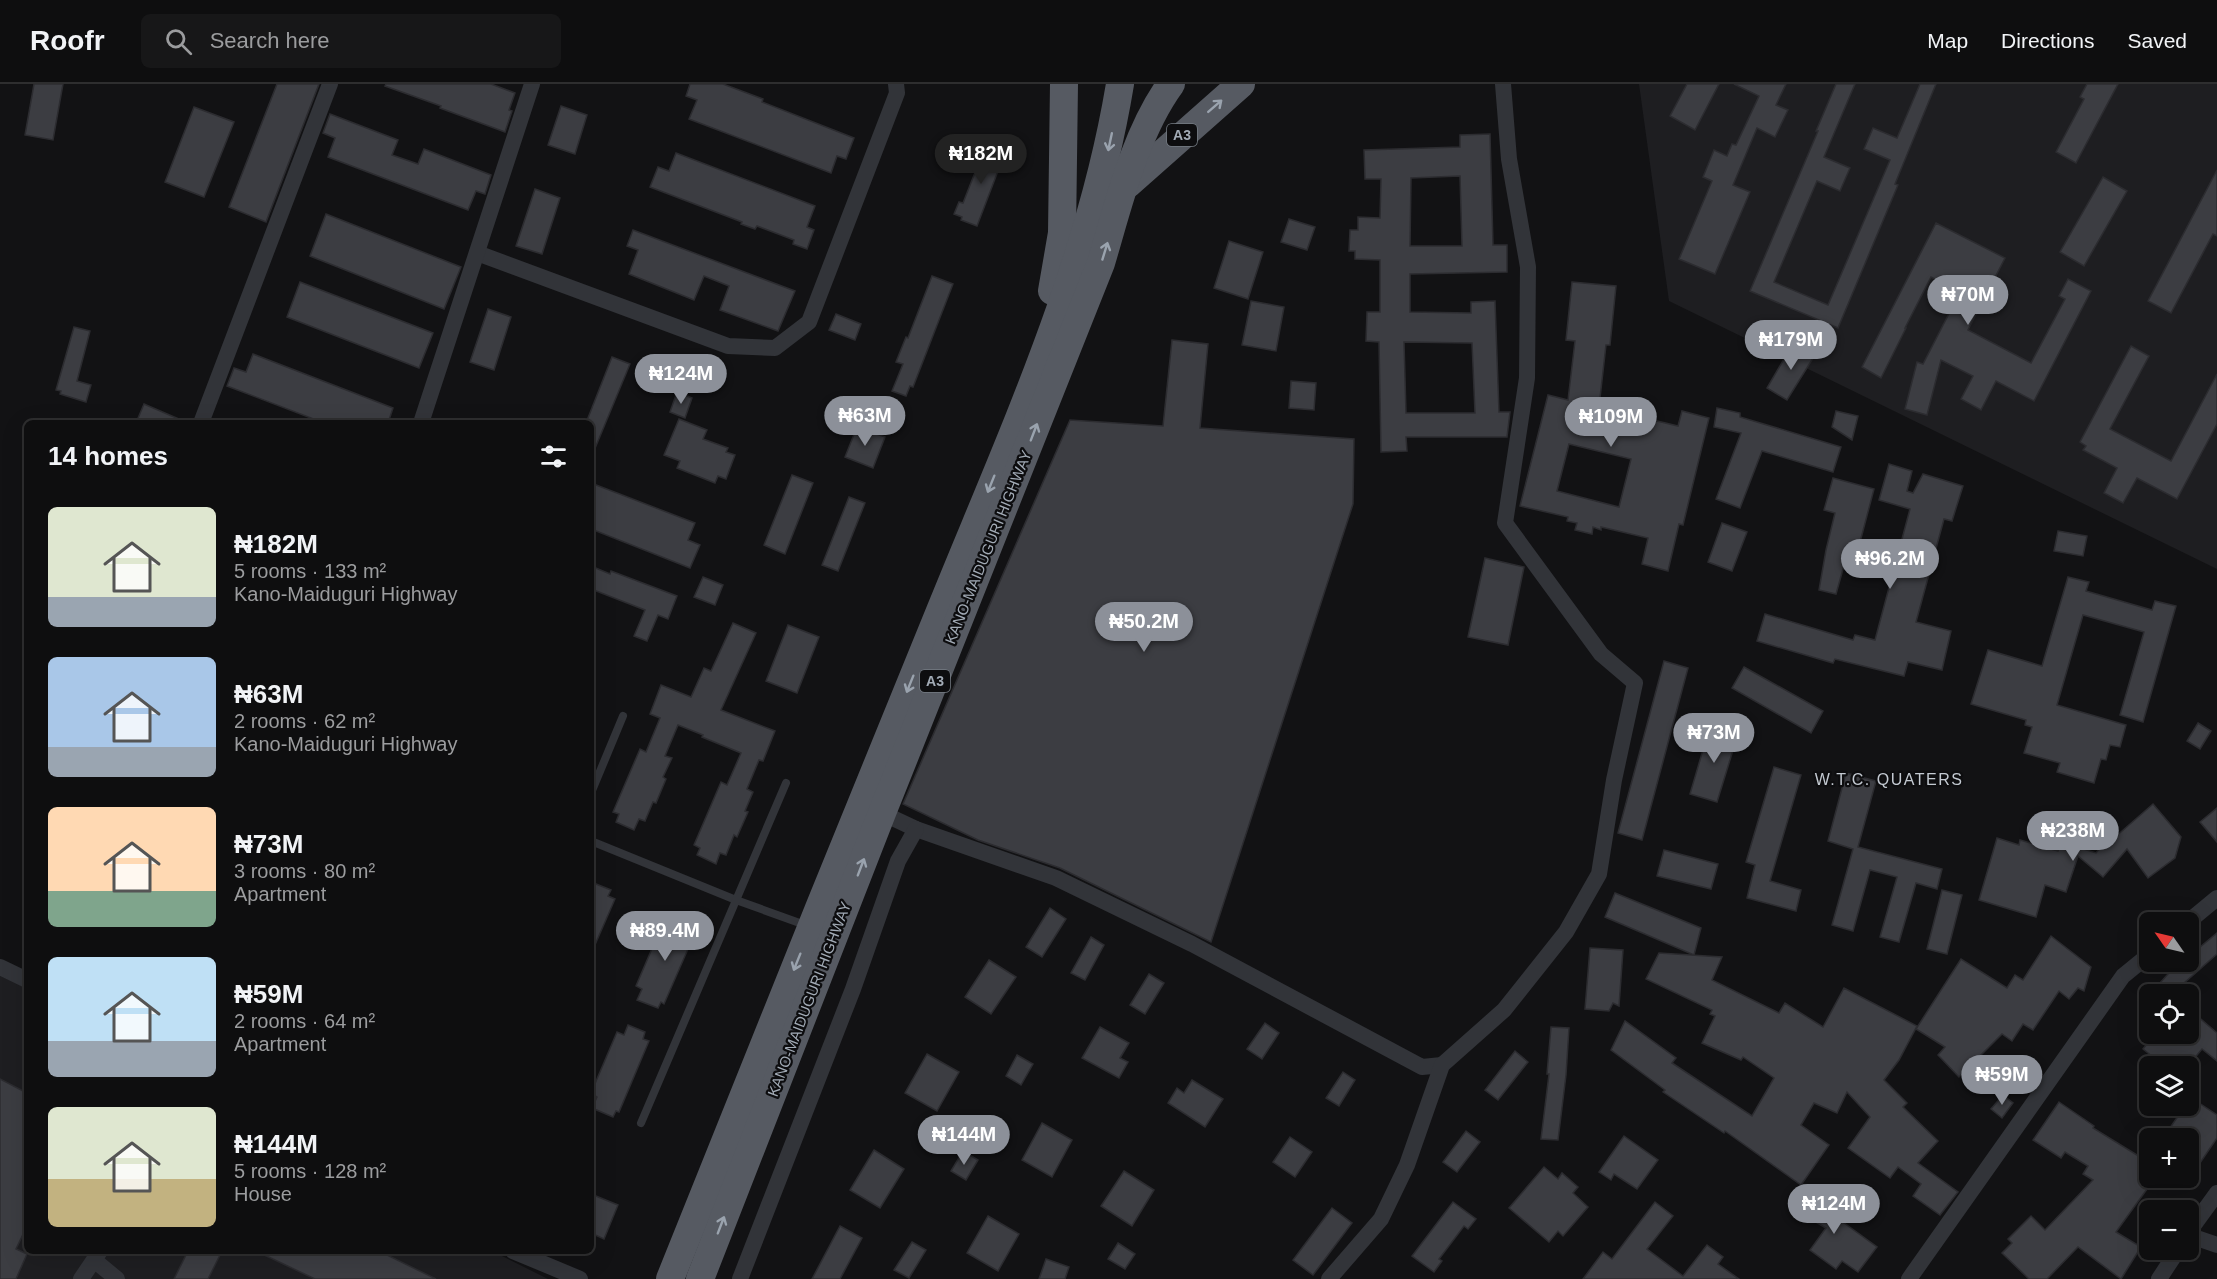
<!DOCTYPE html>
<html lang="en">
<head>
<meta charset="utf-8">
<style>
  :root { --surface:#0e0e0f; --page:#171718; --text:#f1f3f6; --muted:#9b9c9e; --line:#2e2e2f; --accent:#8c9099 }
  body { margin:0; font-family:Helvetica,sans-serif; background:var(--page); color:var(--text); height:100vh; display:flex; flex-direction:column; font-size:22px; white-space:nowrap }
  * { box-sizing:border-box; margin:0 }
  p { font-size:20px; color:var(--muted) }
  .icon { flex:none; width:33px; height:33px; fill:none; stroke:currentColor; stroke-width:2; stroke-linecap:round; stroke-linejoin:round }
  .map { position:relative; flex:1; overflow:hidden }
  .details { position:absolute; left:24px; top:336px; width:570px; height:834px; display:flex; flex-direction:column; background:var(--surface); border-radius:9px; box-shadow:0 6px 24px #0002,0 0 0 2px var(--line) }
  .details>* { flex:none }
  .needle { width:39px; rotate:304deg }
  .controls { position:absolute; left:2139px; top:828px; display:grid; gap:12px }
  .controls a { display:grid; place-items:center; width:60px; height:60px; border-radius:9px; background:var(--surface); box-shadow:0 6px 24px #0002,0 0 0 2px var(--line); font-size:30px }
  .price { position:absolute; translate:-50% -51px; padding:0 14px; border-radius:21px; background:var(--accent); color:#fff; font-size:20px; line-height:39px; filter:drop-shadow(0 2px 3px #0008) }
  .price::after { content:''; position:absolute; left:50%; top:36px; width:18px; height:14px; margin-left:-9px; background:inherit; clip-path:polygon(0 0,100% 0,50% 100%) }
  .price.current { background:#222; color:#fff }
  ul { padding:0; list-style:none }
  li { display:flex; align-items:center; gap:18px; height:150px; padding:0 24px }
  li span { display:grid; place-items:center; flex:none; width:168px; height:120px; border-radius:9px; color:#555 }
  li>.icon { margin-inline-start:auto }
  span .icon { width:72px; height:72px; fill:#fffc; stroke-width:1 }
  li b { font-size:26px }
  h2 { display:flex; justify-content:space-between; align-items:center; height:72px; padding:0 24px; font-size:26px }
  header { display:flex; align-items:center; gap:36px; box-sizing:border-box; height:84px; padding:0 30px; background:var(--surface); border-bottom:2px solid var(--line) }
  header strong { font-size:28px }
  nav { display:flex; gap:33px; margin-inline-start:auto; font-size:21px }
  .search { width:420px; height:54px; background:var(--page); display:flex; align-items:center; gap:15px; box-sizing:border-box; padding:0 21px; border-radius:9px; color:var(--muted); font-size:22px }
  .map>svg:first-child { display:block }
</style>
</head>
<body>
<header>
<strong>Roofr</strong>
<div class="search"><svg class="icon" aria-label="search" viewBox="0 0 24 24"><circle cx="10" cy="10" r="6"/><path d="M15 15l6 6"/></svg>Search here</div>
<nav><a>Map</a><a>Directions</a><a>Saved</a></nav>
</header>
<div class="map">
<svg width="2217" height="1195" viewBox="0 0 2217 1195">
  <rect width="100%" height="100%" fill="#121214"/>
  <!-- built -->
  <g fill="#1e1e21">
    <path d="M1639 0H2217V485L1669 217Z"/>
    <path d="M0 892 27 904V1167H492L548 1195H0Z"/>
  </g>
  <!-- building -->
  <g fill="#3c3d42" stroke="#2c2c30" stroke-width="1.5" fill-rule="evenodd">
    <path d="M34 0H63L53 56 25 51Z"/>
    <path d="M277 0H319L266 138 229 123Z"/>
    <path d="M386 0H491L515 9 509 26 512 27 505 48 440 24 441 22 385 2Z"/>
    <path d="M690 0H723L763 15 762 18 854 54 846 75 837 72 831 89 689 35 697 16 686 12Z"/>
    <path d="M1687 0H1719L1695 46 1670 32Z"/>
    <path d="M1734 0H1786L1776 21 1788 26 1775 53 1757 44 1733 101 1750 108 1715 190 1679 175 1712 97 1703 93 1714 66 1727 72 1732 60 1736 61 1759 12Z"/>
    <path d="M1836 0H1855L1824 73 1850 84 1840 107 1817 97 1774 198 1828 221 1890 76 1864 65 1873 44 1897 54 1920 0H1936L1895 100 1898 101 1838 244 1750 207 1818 47H1816Z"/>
    <path d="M2087 0H2118L2076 79 2056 68 2084 15 2080 13Z"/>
    <path d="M561 22 587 31 575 70 548 61Z"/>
    <path d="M194 23 234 38 204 113 165 98Z"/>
    <path d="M330 30 398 56 392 71 418 80 424 65 491 91 485 110 476 107 468 126 328 73 335 54 323 49Z"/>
    <path d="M1490 50 1493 161H1507V188L1410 190V228L1471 229V218L1495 217 1499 328H1510L1507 353H1406L1407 367 1381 368 1379 258 1366 257 1367 228H1380V176L1355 175V167H1349L1350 146H1358V133L1380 134 1381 95H1365L1364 66 1460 63V51ZM1460 92 1462 162H1410L1411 94ZM1404 258 1472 259 1475 329H1406Z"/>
    <path d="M987 58 1006 66 977 142 961 136 962 133 954 130 959 118 963 119Z"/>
    <path d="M676 69 815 122 807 143 814 146 807 165 793 160 794 156 757 142 755 145 741 140 742 138 650 103 658 83 669 87Z"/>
    <path d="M2217 86V152L2213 150 2171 229 2148 217Z"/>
    <path d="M2103 93 2127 107 2084 182 2060 168Z"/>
    <path d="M535 105 560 114 542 170 516 162Z"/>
    <path d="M326 130 461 183 444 225 310 172Z"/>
    <path d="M1289 135 1315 143 1307 166 1281 158Z"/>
    <path d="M1936 139 2005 174 1968 246 2031 279 2065 215 2059 212 2068 195 2091 207 2034 317 1996 297 1981 326 1961 315 1973 292 1941 276 1927 331 1905 325 1917 278 1923 280 1960 208 1931 193 1905 244H1906L1881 294 1862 283Z"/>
    <path d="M633 146 795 207 778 247 720 226 729 202 704 192 694 216 629 190 638 166 627 162Z"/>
    <path d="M1229 157 1263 168 1248 215 1214 204Z"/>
    <path d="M932 192 953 200 913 303 910 302 906 312 892 307 903 280 896 278 906 253 908 254Z"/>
    <path d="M300 198 433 249 419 284 287 233Z"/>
    <path d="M1572 198 1616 202 1610 261H1606L1599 323 1678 342 1682 327 1709 334 1683 441 1679 440 1668 487 1642 480 1648 454 1601 443V446L1593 443 1592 450 1575 446 1577 439 1567 437 1568 433 1520 422 1548 311 1568 316 1575 257 1566 256ZM1569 360 1631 375 1619 423 1557 407Z"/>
    <path d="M1251 217 1284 223 1276 267 1242 261Z"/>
    <path d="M488 225 511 233 494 286 470 278Z"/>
    <path d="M836 230 861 240 855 256 829 246Z"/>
    <path d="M74 243 90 247 77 297 91 301 86 318 60 310 61 307 56 306Z"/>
    <path d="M1172 256 1208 260 1200 344 1354 355 1353 420 1211 858 1060 784 978 756 903 720 1070 336 1163 342Z"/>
    <path d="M1794 258 1815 271 1787 316 1767 304Z"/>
    <path d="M2131 262 2149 272 2110 345 2171 377 2217 290V340L2177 415 2137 394 2123 419 2104 409 2117 384 2083 366 2086 362 2080 358Z"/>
    <path d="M253 270 393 324 388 339H324L227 302 234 284 246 288Z"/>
    <path d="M612 273 630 280 591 374V339H586Z"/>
    <path d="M1291 297 1316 299 1314 326 1289 324Z"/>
    <path d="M677 308 692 314 685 334 670 328Z"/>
    <path d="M144 320 188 339H136Z"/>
    <path d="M1717 324 1740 329V333L1841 363 1833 388 1762 367 1740 424 1716 415 1741 349 1714 343Z"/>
    <path d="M1836 327 1858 332 1852 356 1832 343Z"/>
    <path d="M679 335 707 346 703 355 728 364 726 368 735 371 726 395 718 392 715 399 677 384 680 377 664 371Z"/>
    <path d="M857 343 885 353 873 384 845 373Z"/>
    <path d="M1889 380 1912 387 1907 407 1913 409 1923 390 1963 402 1952 437 1944 435 1916 538 1951 547 1942 586 1908 578 1904 592 1835 575 1833 579 1757 557 1765 530 1853 556 1855 551 1875 556 1910 425 1879 416Z"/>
    <path d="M792 391 813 399 785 470 764 461Z"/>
    <path d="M1833 394 1874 405 1854 481 1845 478 1836 510 1819 506 1826 466 1835 429 1824 426Z"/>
    <path d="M591 399 695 439 688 456 700 461 690 484 591 445Z"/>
    <path d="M849 413 865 419 838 487 822 481Z"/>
    <path d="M1722 439 1747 448 1732 487 1708 478Z"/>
    <path d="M2058 447 2087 452 2083 472 2054 467Z"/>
    <path d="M1485 474 1524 483 1508 561 1468 553Z"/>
    <path d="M591 482 610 490 611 487 677 512 668 535 658 531 647 557 634 552 645 526 591 505Z"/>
    <path d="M703 493 723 501 715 521 694 513Z"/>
    <path d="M2068 493 2089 498 2086 507 2152 526 2155 517 2176 522 2143 638 2120 631 2144 548 2083 531 2057 621 2126 641 2120 663 2110 661 2106 676 2101 675 2094 699 2057 688 2060 679 2024 669 2032 643 2025 641 2026 636 1971 620 1988 566 2042 582Z"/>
    <path d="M733 539 756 549 721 626 775 647 763 677 759 676 747 705 753 708 745 727 748 728 737 753 734 751 726 771 720 769 716 780 697 771 700 764 694 761 721 698 727 701 741 669 702 653 703 651 678 641 665 672 672 674 663 693 666 695 656 719 653 718 645 737 639 735 634 746 616 738 619 730 613 728 640 665 646 668 660 634 650 630 661 601 691 613 704 584 711 587Z"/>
    <path d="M788 541 819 553 797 609 766 597Z"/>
    <path d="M1664 577 1688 584 1642 756 1618 749Z"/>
    <path d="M1744 583 1823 627 1811 649 1732 604Z"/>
    <path d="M2198 639 2211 647 2200 665 2187 657Z"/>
    <path d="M1710 642 1738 650 1717 718 1690 710Z"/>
    <path d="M1774 683 1801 691 1770 797 1801 806 1796 827 1747 814 1755 781 1746 778Z"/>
    <path d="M1846 689 1876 697 1858 763 1942 785 1937 805 1916 799 1899 858 1880 853 1897 793 1870 786 1853 847 1832 841 1853 765 1828 757Z"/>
    <path d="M2153 720 2181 753 2175 774 2148 794 2127 765 2103 793 2078 772 2066 808 2045 801 2036 833 1979 816 1997 754 2019 761 2020 756 2058 767 2061 758 2096 769 2111 751 2114 754Z"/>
    <path d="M2217 724V758L2200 738Z"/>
    <path d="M1664 766 1718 780 1711 805 1657 792Z"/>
    <path d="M591 798 611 806 608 812 615 815 591 870Z"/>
    <path d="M1942 806 1962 811 1947 870 1927 865Z"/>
    <path d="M1615 809 1701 844 1694 871 1605 833Z"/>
    <path d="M1050 824 1066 835 1042 873 1026 863Z"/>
    <path d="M673 832 691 840 688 846 695 849 664 920 661 918 658 924 637 916 642 905 636 902 663 839 669 842Z"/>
    <path d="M2217 849V870L2183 900 2198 910H2150L2168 890 2184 878H2188V873Z"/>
    <path d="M2051 852 2091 883 2084 907 2078 904 2069 915 2059 907 2033 946 2023 940 2012 957 2002 950 1959 993 1938 971 1945 963 1916 945 1961 875 2007 904 2015 891 2023 896Z"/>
    <path d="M1091 853 1104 861 1085 896 1071 889Z"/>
    <path d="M1590 864 1623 866 1619 922 1613 919 1609 927 1585 925Z"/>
    <path d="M1659 869 1722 873 1712 896 1779 929 1785 919 1823 943 1844 904 1917 942 1899 976 1884 996 1907 1019 1903 1023 1938 1057 1918 1079 1958 1108 1940 1131 1913 1112 1921 1100 1898 1083 1890 1094 1848 1064 1870 1033 1847 1008 1837 1029 1814 1019 1801 1041 1829 1061 1801 1101 1725 1047 1724 1049 1663 1008 1665 1006 1611 966 1625 937 1676 974 1672 979 1752 1032 1774 994 1743 973 1741 976 1702 959 1715 932 1710 930 1712 926 1646 895Z"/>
    <path d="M989 876 1016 893 991 930 965 913Z"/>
    <path d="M1149 890 1164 899 1145 930 1130 921Z"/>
    <path d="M2188 924 2217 949V977L2202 965 2188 982H2164L2143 965 2155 950H2188Z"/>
    <path d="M1265 939 1279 949 1262 975 1247 965Z"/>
    <path d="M628 941 645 948 643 955 649 957 619 1028 616 1027 613 1033 592 1024 597 1013 591 1009 617 948 624 951Z"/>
    <path d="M1100 943 1129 959 1120 974 1128 978 1119 994 1082 974Z"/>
    <path d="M1551 943 1569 944 1566 991 1558 1056 1541 1055 1549 990H1547Z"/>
    <path d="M1515 967 1528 978 1498 1016 1485 1006Z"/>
    <path d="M927 970 959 988 937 1027 905 1009Z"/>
    <path d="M1017 971 1033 980 1021 1001 1006 992Z"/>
    <path d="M1343 988 1355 996 1339 1022 1326 1014Z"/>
    <path d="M0 995 27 1009V1142L16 1165 27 1170 16 1195H0Z"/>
    <path d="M1192 996 1223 1015 1205 1043 1168 1019 1177 1004 1184 1009Z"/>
    <path d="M2003 1011 2013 1019 2002 1034 1991 1025Z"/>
    <path d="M2190 1013 2217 1031V1054L2200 1079 2188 1071V1054H2163L2185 1022H2188Z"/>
    <path d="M2059 1018 2094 1042 2093 1044 2150 1079V1101L2116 1148 2141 1163 2121 1195 2078 1163 2047 1195H2029L2002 1169 2012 1159 2008 1155 2031 1132 2045 1146 2093 1096 2083 1090 2088 1082 2065 1068 2061 1074 2033 1056Z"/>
    <path d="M1042 1039 1072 1056 1052 1093 1022 1076Z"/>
    <path d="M1466 1047 1480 1058 1457 1088 1443 1078Z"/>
    <path d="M1624 1052 1658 1076 1637 1105 1614 1090 1611 1096 1599 1088Z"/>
    <path d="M1290 1053 1312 1068 1295 1093 1273 1078Z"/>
    <path d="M874 1066 904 1085 880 1124 850 1106Z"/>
    <path d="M963 1067 978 1076 966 1096 951 1087Z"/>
    <path d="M1544 1083 1558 1095 1562 1089 1578 1103 1573 1109 1588 1123 1563 1152 1558 1147 1549 1158 1509 1124Z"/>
    <path d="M1124 1087 1154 1106 1132 1142 1101 1122Z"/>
    <path d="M1803 1104 1821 1115 1818 1120 1877 1163 1858 1188 1842 1177 1836 1185 1810 1166 1826 1144 1792 1124Z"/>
    <path d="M591 1110 618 1121 604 1155 591 1149Z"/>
    <path d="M1453 1118 1476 1135 1468 1145 1464 1142 1439 1175 1442 1177 1434 1188 1412 1172Z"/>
    <path d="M1655 1118 1673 1132 1647 1165 1683 1192 1707 1161 1723 1173 1718 1180 1739 1195H1583L1603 1168 1612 1175Z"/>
    <path d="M1332 1124 1352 1139 1313 1191 1293 1176Z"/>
    <path d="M988 1132 1019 1150 998 1187 967 1169Z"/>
    <path d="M840 1142 862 1154 840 1195H812Z"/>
    <path d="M912 1158 926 1166 909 1194 894 1186Z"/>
    <path d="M1118 1159 1135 1170 1125 1185 1108 1175Z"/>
    <path d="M188 1167H222L208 1195H174Z"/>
    <path d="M256 1167H379L436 1195H315Z"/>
    <path d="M1046 1175 1069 1183 1065 1195H1039Z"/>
  </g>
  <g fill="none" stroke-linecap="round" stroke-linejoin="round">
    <!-- service -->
    <g stroke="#323439" stroke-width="8">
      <path d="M591 709 623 632"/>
      <path d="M591 757 736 816 808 842"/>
      <path d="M641 1039 786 699"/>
    </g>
    <!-- minor -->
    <g stroke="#323439" stroke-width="16">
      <path d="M477 169 728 262 775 264 809 238 897 9 896 0"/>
      <path d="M201 339 330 0"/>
      <path d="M421 339 532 0"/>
      <path d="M882 729 916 745 1056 794 1192 860 1422 983 1442 981"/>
      <path d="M2188 838 2217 814"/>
      <path d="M0 883 27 896"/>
      <path d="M2188 1149 2217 1109"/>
      <path d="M2188 1151 2217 1161"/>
      <path d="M513 1167 580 1195"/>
      <path d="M94 1176 117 1195"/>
      <path d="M81 1195 100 1167"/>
      <path d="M740 1195 853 905 898 777 916 745"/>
      <path d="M1329 1195 1381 1135 1407 1081 1442 981 1504 926 1566 848 1599 790 1614 696 1635 599 1601 570 1505 439 1527 294 1528 183 1509 75 1503 0"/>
      <path d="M1909 1195 2123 892 2150 870"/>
      <path d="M2159 1195 2178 1166"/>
    </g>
    <!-- trunk -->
    <g stroke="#565a62" stroke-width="28">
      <path d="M1128 100 1241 0"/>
      <path d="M1052 207 1062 149 1064 0"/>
      <path d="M670 1195C760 970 850 746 942 522 1011 352 1090 182 1120 0"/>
      <path d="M700 1195 882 729 1101 179C1118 122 1135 49 1171 0"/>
    </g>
  </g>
  <!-- one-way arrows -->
  <defs><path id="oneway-shaft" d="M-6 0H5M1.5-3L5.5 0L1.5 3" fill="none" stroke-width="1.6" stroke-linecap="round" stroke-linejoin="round" transform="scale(1.5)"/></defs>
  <g stroke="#9aa3ae">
    <use href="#oneway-shaft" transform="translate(1215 22) rotate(-41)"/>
    <use href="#oneway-shaft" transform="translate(1110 58) rotate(102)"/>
    <use href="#oneway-shaft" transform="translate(1105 167) rotate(-73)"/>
    <use href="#oneway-shaft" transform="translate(1034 348) rotate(-69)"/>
    <use href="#oneway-shaft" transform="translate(991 400) rotate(112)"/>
    <use href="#oneway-shaft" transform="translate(910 600) rotate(112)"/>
    <use href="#oneway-shaft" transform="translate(861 783) rotate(-69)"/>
    <use href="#oneway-shaft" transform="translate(797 878) rotate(112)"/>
    <use href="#oneway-shaft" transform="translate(721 1141) rotate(-69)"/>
  </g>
  <g text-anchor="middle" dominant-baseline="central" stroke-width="4.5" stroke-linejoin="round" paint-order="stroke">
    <!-- shield labels -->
    <g fill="#0d0d0f" stroke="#757c84" stroke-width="1.5">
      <rect x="1167" y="40" width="30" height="22" rx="4.5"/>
      <rect x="920" y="586" width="30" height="22" rx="4.5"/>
    </g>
    <g font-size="14" font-weight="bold" fill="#a2abb6">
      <text x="1182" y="51">A3</text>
      <text x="935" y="597">A3</text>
    </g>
    <!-- street labels -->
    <g font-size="15" fill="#a2abb6" stroke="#0d0d0f">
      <text transform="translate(988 463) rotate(-68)">KANO-MAIDUGURI HIGHWAY</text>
      <text transform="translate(809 915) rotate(-69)">KANO-MAIDUGURI HIGHWAY</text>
    </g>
    <!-- neighbourhood labels -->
    <g font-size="16" letter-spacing="1.5" fill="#c3c9d1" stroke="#0d0d0f">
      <text x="1889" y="695">W.T.C. QUATERS</text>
    </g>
  </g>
</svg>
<div class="controls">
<a><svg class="needle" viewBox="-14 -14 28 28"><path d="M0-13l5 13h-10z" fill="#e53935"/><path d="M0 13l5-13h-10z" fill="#9b9c9e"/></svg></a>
<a><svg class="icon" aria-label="locate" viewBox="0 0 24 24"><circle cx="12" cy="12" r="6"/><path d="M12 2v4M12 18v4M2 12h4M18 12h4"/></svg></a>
<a><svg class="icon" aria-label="layers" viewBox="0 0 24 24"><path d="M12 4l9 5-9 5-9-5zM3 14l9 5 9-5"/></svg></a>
<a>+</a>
<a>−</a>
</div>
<b class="price current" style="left:981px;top:101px">₦182M</b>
<b class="price" style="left:1968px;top:242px">₦70M</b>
<b class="price" style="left:1791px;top:287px">₦179M</b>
<b class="price" style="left:681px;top:321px">₦124M</b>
<b class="price" style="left:865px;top:363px">₦63M</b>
<b class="price" style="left:1611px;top:364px">₦109M</b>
<b class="price" style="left:1890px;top:506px">₦96.2M</b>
<b class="price" style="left:1144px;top:569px">₦50.2M</b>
<b class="price" style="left:1714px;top:680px">₦73M</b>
<b class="price" style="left:2073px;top:778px">₦238M</b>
<b class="price" style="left:665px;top:878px">₦89.4M</b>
<b class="price" style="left:2002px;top:1022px">₦59M</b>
<b class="price" style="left:964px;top:1082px">₦144M</b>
<b class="price" style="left:1834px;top:1151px">₦124M</b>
<section class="details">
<h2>14 homes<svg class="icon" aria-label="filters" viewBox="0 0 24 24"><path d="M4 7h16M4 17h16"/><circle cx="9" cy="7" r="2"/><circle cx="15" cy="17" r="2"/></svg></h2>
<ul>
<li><span style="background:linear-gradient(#dfe7d0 75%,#9aa5b1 0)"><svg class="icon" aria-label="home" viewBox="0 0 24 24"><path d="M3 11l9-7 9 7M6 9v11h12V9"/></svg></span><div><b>₦182M</b><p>5 rooms · 133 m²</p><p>Kano-Maiduguri Highway</p></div></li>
<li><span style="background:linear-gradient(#a9c7e8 75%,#9aa5b1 0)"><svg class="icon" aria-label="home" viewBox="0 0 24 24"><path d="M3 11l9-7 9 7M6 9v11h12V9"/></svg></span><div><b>₦63M</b><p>2 rooms · 62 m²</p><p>Kano-Maiduguri Highway</p></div></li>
<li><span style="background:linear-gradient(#ffd9b3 70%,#7fa58c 0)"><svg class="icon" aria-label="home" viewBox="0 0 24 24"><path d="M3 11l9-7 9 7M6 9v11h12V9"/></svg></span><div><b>₦73M</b><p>3 rooms · 80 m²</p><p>Apartment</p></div></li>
<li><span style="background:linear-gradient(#bfe0f5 70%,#9aa5b1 0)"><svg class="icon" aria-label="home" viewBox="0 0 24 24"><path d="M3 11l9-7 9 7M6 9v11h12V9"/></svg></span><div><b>₦59M</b><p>2 rooms · 64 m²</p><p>Apartment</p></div></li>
<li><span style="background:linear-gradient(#dfe7d0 60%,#c2b280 0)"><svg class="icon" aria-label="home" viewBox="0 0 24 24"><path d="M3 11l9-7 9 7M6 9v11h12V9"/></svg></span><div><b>₦144M</b><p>5 rooms · 128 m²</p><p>House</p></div></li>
</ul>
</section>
</div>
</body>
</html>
